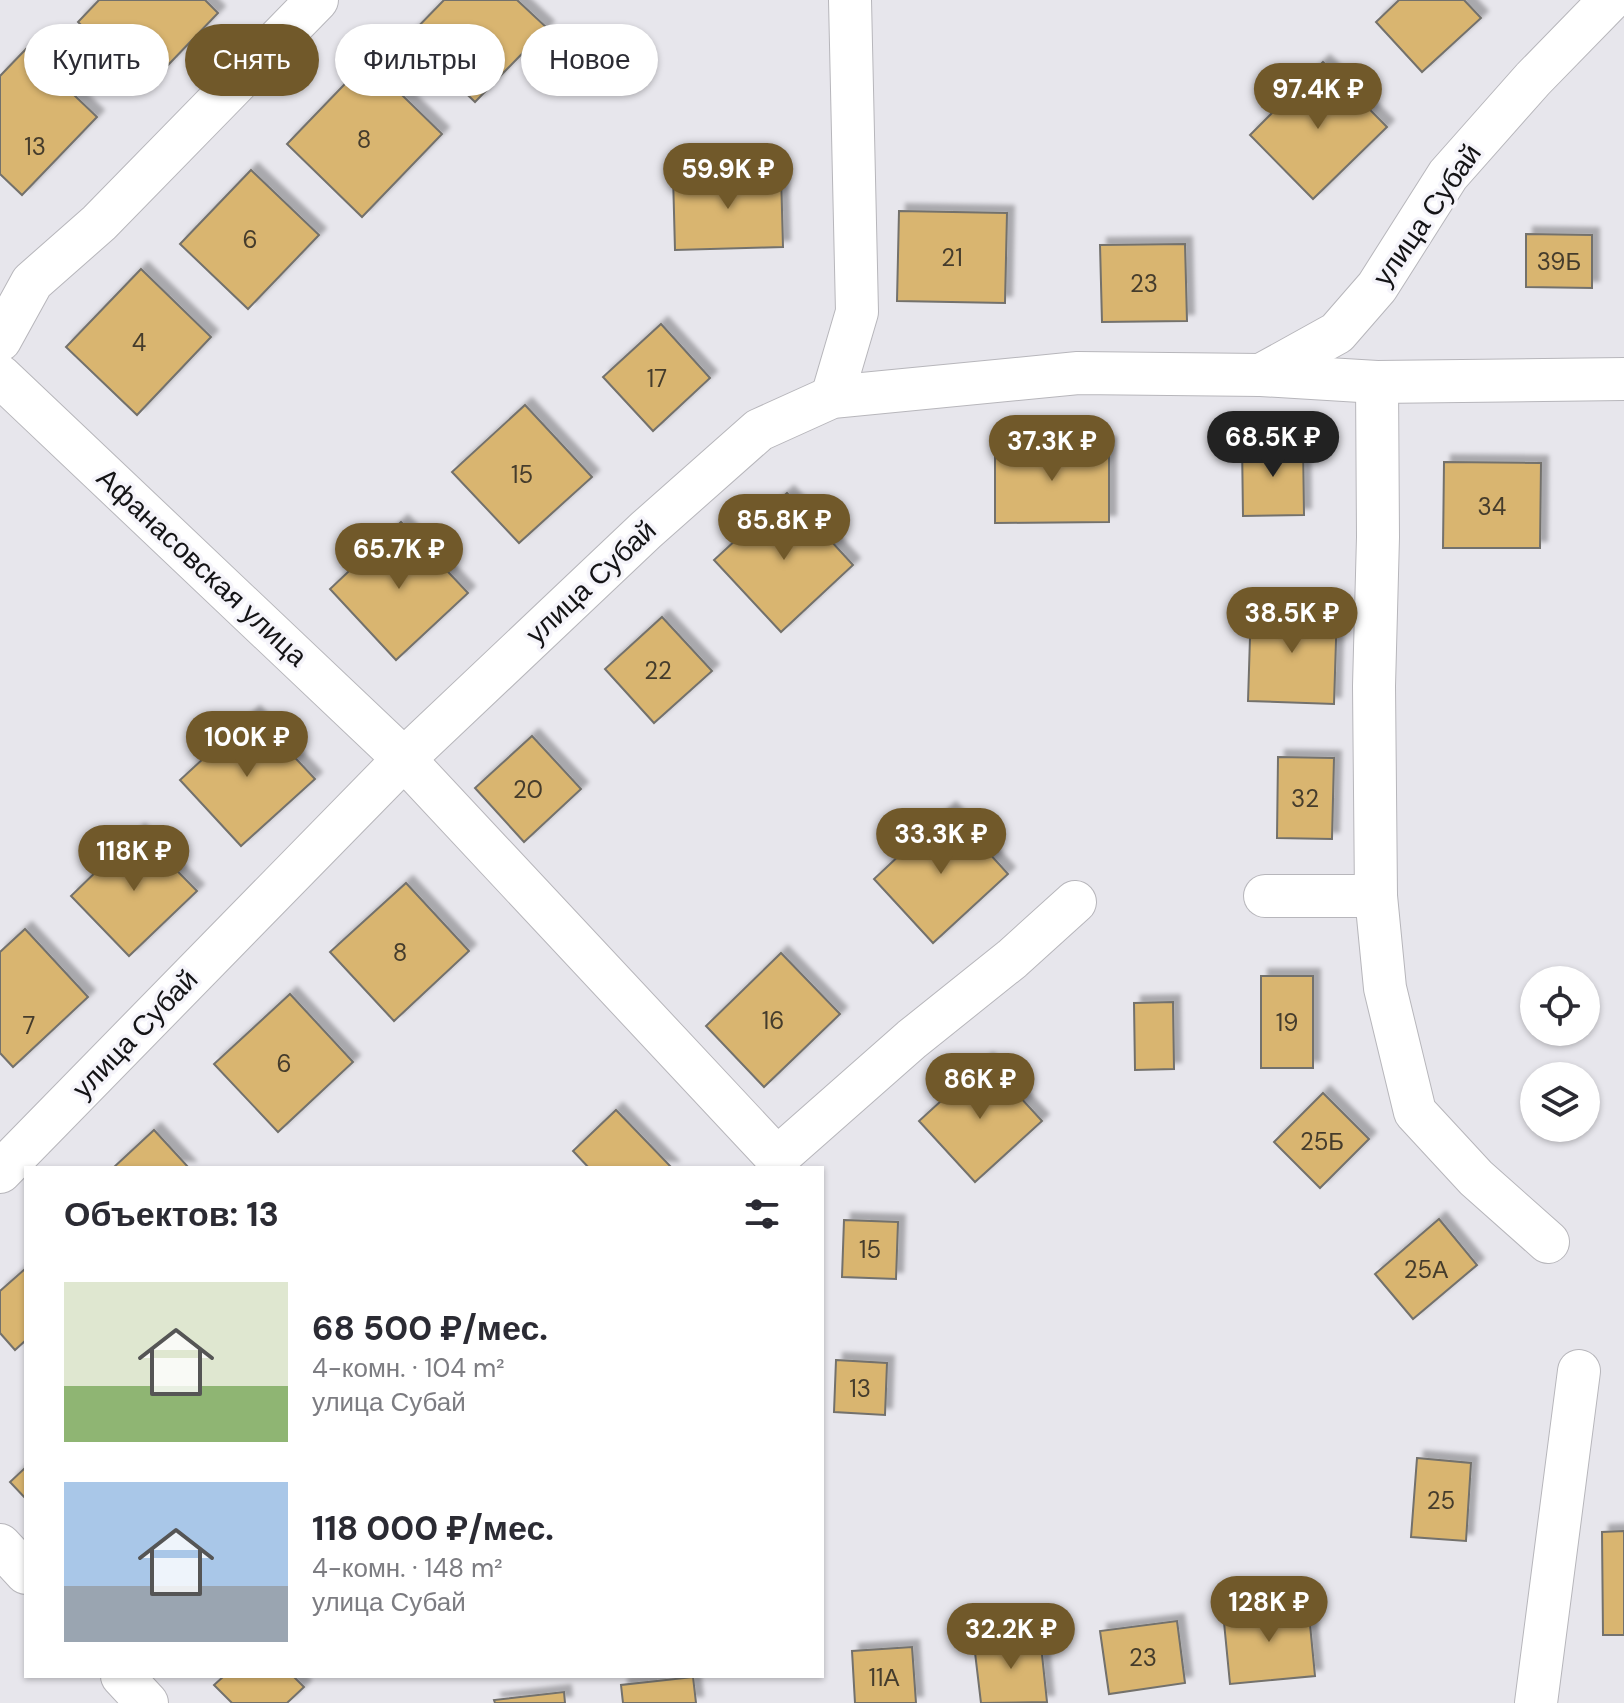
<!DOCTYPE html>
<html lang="ru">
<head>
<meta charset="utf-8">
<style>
  :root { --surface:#fff; --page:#f2f2f3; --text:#2b2b33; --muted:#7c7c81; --accent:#71592a }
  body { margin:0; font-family:"DM Sans",sans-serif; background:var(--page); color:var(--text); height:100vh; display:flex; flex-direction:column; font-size:30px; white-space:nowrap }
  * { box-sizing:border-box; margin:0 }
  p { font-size:26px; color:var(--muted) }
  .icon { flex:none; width:44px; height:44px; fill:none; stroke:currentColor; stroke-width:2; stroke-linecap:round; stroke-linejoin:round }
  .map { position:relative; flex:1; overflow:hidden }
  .drawer { position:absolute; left:24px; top:1166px; width:800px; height:512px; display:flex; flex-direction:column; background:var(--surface); border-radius:0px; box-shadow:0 2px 6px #0004 }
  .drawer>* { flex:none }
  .hud { position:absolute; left:24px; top:24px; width:800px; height:72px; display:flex; gap:16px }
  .tools { position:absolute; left:1520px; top:966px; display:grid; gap:16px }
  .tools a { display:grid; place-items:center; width:80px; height:80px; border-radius:50%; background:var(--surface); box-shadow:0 2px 6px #0004; font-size:40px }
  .price { position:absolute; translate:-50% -68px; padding:0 18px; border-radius:28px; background:var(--accent); color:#fff; font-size:26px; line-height:52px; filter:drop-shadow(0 2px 4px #0008) }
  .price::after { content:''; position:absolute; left:50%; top:48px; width:24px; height:18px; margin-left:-12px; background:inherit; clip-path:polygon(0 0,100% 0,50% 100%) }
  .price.current { background:#222; color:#fff }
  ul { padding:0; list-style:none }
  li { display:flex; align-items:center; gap:24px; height:200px; padding:0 40px }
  li span { display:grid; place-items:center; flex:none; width:224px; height:160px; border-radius:0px; color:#555 }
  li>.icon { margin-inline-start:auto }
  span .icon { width:96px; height:96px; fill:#fffc; stroke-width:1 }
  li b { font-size:34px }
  h2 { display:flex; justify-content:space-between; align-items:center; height:96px; padding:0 40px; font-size:34px }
  .chip { padding:0 28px; border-radius:36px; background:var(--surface); box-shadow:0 2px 6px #0004; font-size:28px; line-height:72px }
  .chip.current { background:var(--accent); color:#fff }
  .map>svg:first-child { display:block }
</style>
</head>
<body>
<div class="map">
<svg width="1624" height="1703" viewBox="0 0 1624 1703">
  <defs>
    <filter id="shadow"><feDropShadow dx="7" dy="-7" stdDeviation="2" flood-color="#0004"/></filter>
  </defs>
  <rect width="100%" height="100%" fill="#e7e6ec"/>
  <!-- building -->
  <g fill="#d9b570" stroke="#73716c" stroke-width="2" filter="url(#shadow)">
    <path d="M99 0H205L218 13 146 88 78 22Z"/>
    <path d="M444 0H517L547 28 475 102 408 37Z"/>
    <path d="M1399 0H1464L1481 18 1422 72 1376 22Z"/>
    <path d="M26 49 97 117 22 195 0 174V76Z"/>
    <path d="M367 61 442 134 362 217 287 144Z"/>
    <path d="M1323 62 1387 127 1313 199 1250 135Z"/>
    <path d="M251 170 319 235 248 309 180 244Z"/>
    <path d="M781 173 783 247 675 250 673 175Z"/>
    <path d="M899 211 1007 213 1005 303 897 301Z"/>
    <path d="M1526 234 1592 235V288L1526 287Z"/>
    <path d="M1185 244 1187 321 1102 322 1100 245Z"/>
    <path d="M141 269 211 337 137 415 66 347Z"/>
    <path d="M661 324 710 378 653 431 603 377Z"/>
    <path d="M525 405 592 477 519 543 452 472Z"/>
    <path d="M1242 443H1303L1304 515 1243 516Z"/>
    <path d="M995 444H1109V522L995 523Z"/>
    <path d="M1444 462 1541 463 1540 548H1443Z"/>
    <path d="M787 493 853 565 781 632 714 560Z"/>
    <path d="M401 522 468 593 396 660 330 589Z"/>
    <path d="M1251 606 1337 609 1334 704 1248 701Z"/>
    <path d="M662 617 712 671 654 723 605 669Z"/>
    <path d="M253 713 315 779 241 846 180 780Z"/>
    <path d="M532 736 581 789 524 842 475 788Z"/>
    <path d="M1278 757 1334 758 1332 839 1277 838Z"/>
    <path d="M949 809 1008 874 933 943 874 879Z"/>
    <path d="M138 831 197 891 129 956 71 896Z"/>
    <path d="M406 883 469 951 394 1021 330 952Z"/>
    <path d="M25 929 88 997 13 1067 0 1053V952Z"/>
    <path d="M781 953 840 1014 764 1087 706 1026Z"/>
    <rect x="1261" y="976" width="52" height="92"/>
    <path d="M290 994 353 1062 278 1132 214 1064Z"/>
    <path d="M1173 1002 1174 1069 1135 1070 1134 1003Z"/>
    <path d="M986 1060 1042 1121 975 1182 919 1121Z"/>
    <path d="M1323 1093 1369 1139 1320 1188 1274 1142Z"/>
    <path d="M616 1110 672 1168H589L573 1151Z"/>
    <path d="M154 1130 189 1168H113Z"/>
    <path d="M1439 1219 1477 1265 1413 1319 1375 1274Z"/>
    <path d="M844 1220 898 1222 896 1279 842 1277Z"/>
    <path d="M25 1269 26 1340 15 1350 0 1333V1291Z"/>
    <path d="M836 1360 887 1363 885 1415 834 1412Z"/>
    <path d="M1417 1458 1471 1463 1466 1541 1411 1537Z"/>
    <path d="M26 1467V1499L10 1482Z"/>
    <path d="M1624 1531V1635H1603L1602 1532Z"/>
    <path d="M1308 1604 1315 1676 1230 1684 1223 1612Z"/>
    <path d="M1177 1621 1185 1683 1109 1694 1100 1631Z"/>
    <path d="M1040 1636 1047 1702 981 1703 974 1644Z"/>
    <path d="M912 1647 916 1703H855L852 1651Z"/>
    <path d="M224 1676H293L304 1687 287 1703H232L214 1685Z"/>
    <path d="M693 1677 696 1703H623L621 1685Z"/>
    <path d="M564 1692 565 1703H495L494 1700Z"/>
  </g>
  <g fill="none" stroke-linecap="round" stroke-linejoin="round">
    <!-- minor casing -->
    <g stroke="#b7b6bb" stroke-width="44">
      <g id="minor">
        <path d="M0 340 32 282 99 223 317 0"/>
        <path d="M1261 375 1337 333 1377 287 1448 175 1533 79 1610 0"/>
        <path d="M0 376 404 759 777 1158 778 1168"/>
        <path d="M1377 382 1378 537 1374 686 1376 896 1385 988 1415 1112 1476 1178 1548 1242"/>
        <path d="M832 397 857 312 850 0"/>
        <path d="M1265 896H1376"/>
        <path d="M777 1158 912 1039 1012 959 1075 902"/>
        <path d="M0 1172 404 759 646 530 759 430 832 397 1078 373 1261 375 1377 382 1624 379"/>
        <path d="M0 1545 26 1573"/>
        <path d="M122 1676 147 1703"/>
        <path d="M1536 1703 1579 1371"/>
      </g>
    </g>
    <!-- minor -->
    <use href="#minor" stroke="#fff" stroke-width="42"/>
  </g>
  <g text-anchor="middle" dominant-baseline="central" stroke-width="7" stroke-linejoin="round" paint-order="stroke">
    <!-- number labels -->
    <g font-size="24" fill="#453c2c">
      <text x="364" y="139">8</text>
      <text x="35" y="146">13</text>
      <text x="250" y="239">6</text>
      <text x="952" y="257">21</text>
      <text x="1559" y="261">39Б</text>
      <text x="1144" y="283">23</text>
      <text x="139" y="342">4</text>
      <text x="657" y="378">17</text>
      <text x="522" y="474">15</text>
      <text x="1492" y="506">34</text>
      <text x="658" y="670">22</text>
      <text x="528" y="789">20</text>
      <text x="1305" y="798">32</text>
      <text x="400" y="952">8</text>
      <text x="773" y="1020">16</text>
      <text x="1287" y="1022">19</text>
      <text x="29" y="1025">7</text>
      <text x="284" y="1063">6</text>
      <text x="1322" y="1141">25Б</text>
      <text x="870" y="1249">15</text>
      <text x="1426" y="1269">25А</text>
      <text x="860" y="1388">13</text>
      <text x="1441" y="1500">25</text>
      <text x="1143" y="1657">23</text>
      <text x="884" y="1677">11А</text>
    </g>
    <!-- street labels -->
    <g font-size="28" fill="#141416" stroke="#f5f4fa">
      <text transform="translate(1427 215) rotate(-55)">улица Субай</text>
      <text transform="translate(202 567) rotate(43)">Афанасовская улица</text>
      <text transform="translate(591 582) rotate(-43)">улица Субай</text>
      <text transform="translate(135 1034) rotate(-46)">улица Субай</text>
    </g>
  </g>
</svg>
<div class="tools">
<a><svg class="icon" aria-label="locate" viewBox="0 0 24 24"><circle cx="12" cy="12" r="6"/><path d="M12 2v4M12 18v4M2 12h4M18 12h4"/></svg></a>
<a><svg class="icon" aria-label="layers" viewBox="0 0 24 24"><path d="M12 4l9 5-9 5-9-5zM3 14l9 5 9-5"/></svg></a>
</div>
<b class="price" style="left:1318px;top:131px">97.4K ₽</b>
<b class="price" style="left:728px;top:211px">59.9K ₽</b>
<b class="price current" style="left:1273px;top:479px">68.5K ₽</b>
<b class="price" style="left:1052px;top:483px">37.3K ₽</b>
<b class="price" style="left:784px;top:562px">85.8K ₽</b>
<b class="price" style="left:399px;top:591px">65.7K ₽</b>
<b class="price" style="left:1292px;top:655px">38.5K ₽</b>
<b class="price" style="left:247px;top:779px">100K ₽</b>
<b class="price" style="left:941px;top:876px">33.3K ₽</b>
<b class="price" style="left:134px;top:893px">118K ₽</b>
<b class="price" style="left:980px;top:1121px">86K ₽</b>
<b class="price" style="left:1269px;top:1644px">128K ₽</b>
<b class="price" style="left:1011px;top:1671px">32.2K ₽</b>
<div class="hud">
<a class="chip">Купить</a>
<a class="chip current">Снять</a>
<a class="chip">Фильтры</a>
<a class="chip">Новое</a>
</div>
<section class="drawer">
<h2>Объектов: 13<svg class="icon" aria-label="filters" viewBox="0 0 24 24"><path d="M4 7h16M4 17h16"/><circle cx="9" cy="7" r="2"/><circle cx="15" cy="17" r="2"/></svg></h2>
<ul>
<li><span style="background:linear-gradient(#dfe7d0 65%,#8fb573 0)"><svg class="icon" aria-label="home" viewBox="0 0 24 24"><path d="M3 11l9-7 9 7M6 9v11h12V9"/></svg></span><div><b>68 500 ₽/мес.</b><p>4-комн. · 104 m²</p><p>улица Субай</p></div></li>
<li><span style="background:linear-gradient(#a9c7e8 65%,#9aa5b1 0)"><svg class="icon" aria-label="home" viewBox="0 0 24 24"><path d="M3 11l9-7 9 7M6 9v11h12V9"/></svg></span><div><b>118 000 ₽/мес.</b><p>4-комн. · 148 m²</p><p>улица Субай</p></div></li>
</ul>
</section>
</div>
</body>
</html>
